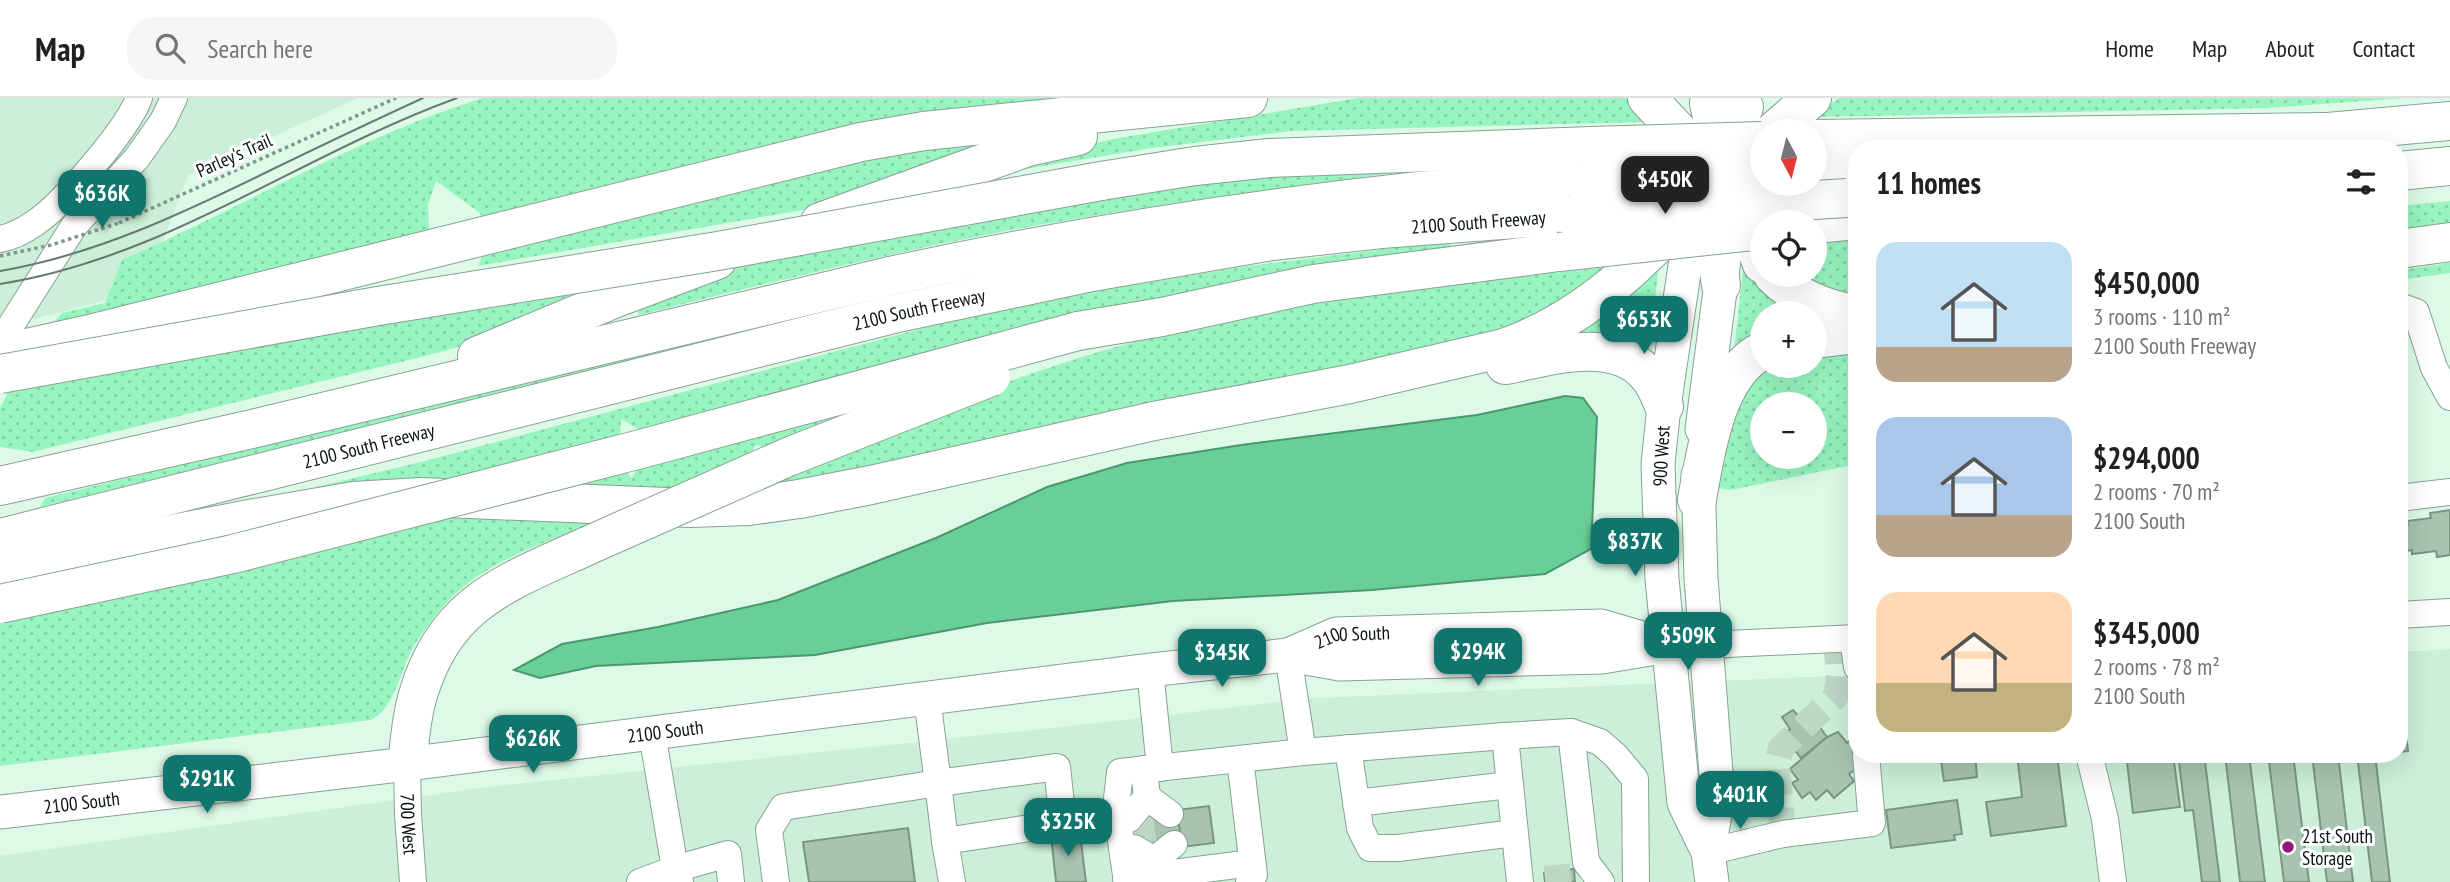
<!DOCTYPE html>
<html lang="en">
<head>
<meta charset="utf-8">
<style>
  :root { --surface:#fff; --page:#f6f6f6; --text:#202124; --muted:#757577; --line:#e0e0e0; --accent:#0f766e }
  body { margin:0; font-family:"PT Sans Narrow",sans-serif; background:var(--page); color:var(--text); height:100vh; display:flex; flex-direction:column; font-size:26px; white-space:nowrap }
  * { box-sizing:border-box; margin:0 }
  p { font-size:23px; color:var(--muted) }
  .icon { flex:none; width:38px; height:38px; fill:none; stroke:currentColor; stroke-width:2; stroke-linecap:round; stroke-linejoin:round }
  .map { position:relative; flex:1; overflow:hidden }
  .panel { position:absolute; left:1848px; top:42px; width:560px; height:623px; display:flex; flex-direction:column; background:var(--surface); border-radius:28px; box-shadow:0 7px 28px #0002 }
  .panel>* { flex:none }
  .needle { width:46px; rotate:173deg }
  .buttons { position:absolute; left:1750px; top:21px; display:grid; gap:14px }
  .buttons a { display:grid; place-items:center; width:77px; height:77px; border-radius:50%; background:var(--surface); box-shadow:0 7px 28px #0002; font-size:35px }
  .price { position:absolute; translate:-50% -60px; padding:0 16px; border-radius:14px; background:var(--accent); color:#fff; font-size:23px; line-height:46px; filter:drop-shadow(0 2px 4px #0008) }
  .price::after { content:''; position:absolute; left:50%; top:42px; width:21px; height:16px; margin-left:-10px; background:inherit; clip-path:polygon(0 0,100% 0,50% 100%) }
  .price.active { background:#222; color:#fff }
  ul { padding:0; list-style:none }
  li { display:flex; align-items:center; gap:21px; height:175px; padding:0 28px }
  li span { display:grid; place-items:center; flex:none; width:196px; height:140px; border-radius:21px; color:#555 }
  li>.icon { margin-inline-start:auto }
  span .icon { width:84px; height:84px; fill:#fffc; stroke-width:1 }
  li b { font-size:30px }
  h2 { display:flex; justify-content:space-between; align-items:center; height:84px; padding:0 28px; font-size:30px }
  header { display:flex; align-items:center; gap:42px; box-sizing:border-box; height:98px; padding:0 35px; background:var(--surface); border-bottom:2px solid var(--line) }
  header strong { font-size:33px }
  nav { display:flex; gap:38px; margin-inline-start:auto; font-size:24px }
  .search { width:490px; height:63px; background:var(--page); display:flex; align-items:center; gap:18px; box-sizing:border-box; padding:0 24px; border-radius:28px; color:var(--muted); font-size:26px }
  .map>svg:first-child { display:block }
</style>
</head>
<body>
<header>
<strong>Map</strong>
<div class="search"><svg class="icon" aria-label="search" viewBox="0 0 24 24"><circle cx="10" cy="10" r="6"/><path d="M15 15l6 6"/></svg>Search here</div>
<nav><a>Home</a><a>Map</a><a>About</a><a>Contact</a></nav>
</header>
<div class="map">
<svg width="2450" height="784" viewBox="0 0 2450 784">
  <defs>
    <pattern id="grass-dots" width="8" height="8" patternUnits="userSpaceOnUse" patternTransform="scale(1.75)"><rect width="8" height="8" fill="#98f5c0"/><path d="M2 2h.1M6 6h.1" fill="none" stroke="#82d1a4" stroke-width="1.8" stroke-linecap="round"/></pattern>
  </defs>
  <rect width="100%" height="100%" fill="#ddfae8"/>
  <!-- built -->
  <g fill="#cbefd9">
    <path d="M0 0H358L188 77 145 192 0 230Z"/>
    <path d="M2450 551V784H0V758L487 689 1042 631 1317 600 1857 577V656H2399V554Z"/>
  </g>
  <!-- grass -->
  <g fill="url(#grass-dots)" fill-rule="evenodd">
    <path d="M483 0H1075L481 119 480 115 436 83 428 107 429 134 53 225 62 215 105 205 122 162C242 110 357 39 483 0Z"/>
    <path d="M1358 0H1627L1632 4 1644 24 1292 33 1152 50 958 82 1049 56 1113 41Z"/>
    <path d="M1839 0H2404L2268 10 1817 19 1815 17Z"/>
    <path d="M1011 38 826 108 478 168 489 143 843 58Z"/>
    <path d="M1440 69C1291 88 1143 107 995 135 876 158 757 188 639 217L637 210 787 149 965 126 970 129 979 116 1152 86Z"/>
    <path d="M2450 103V128L2399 134V108Z"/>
    <path d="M1857 142V201L1797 177H1815V146Z"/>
    <path d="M1450 143V149L643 334 621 321 620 339 427 389 317 397 316 389 421 364 946 224 1061 199 1247 168Z"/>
    <path d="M1659 162 1651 246 1646 251 1562 240Z"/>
    <path d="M2450 165V175L2399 182V172Z"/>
    <path d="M1746 168 1805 215H1762V244L1734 253 1743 173Z"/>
    <path d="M674 169 473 245 429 257 32 354 0 349V310L13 285Z"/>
    <path d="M1608 169 1585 189 1503 236 750 395C852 350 952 301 1057 267 1236 208 1422 189 1608 169Z"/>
    <path d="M822 210 797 224 40 409 45 400Z"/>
    <path d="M1857 251V366L1731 392 1718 390 1727 346 1739 300 1763 268H1815V256ZM1762 306H1815V359H1762Z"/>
    <path d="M863 311 770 351 756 347 749 358 654 399 512 393 626 374 632 380 642 360Z"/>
    <path d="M437 412 603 421C551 443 488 461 448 503 436 516 425 531 415 546 401 569 395 611 371 622L0 668V519Z"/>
  </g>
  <!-- water -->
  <path fill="#69cf99" stroke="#4c976f" stroke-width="2" d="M1565 298 1583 300 1597 319 1591 451 1545 476 1372 492 1173 503 987 525 815 557 596 568 540 580 514 572 562 546 658 529 778 502 936 440 1047 389 1127 365 1241 347 1477 317Z"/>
  <!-- building -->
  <g fill="#a8c3b2" stroke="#7b9585" stroke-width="2">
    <path d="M2450 412V457L2437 459 2436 453 2412 456V452L2399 454V428L2408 427 2407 423 2431 420 2430 415Z"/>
    <path d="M1793 612 1802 622 1810 616 1827 639 1801 660 1783 637 1790 631 1782 619Z"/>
    <path d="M2405 628 2408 653 2399 654V629Z"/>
    <path d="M1838 634 1847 645 1850 642 1857 650 1853 655 1861 667 1849 676 1854 683 1834 700 1827 692 1816 702 1810 694 1802 700 1792 685 1798 682 1790 671 1827 639Z"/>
    <path d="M1940 656H1975L1977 679 1944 683Z"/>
    <path d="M2017 656H2057L2066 728 1991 738 1986 704 2022 699Z"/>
    <path d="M2126 656H2173L2180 709 2133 715Z"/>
    <path d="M2178 656H2204L2220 784H2202L2193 712 2185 713Z"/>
    <path d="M2225 656H2249L2265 784H2240Z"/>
    <path d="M2268 656H2293L2309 784H2284Z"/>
    <path d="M2312 656H2338L2353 784H2327Z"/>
    <path d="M2357 656H2375L2390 784H2372Z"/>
    <path d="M1957 702 1962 736 1954 737 1955 742 1891 750 1886 712Z"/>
    <path d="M1209 708 1214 745 1182 749 1177 712Z"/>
    <path d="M1178 718 1181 745 1125 752 1122 725Z"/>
    <path d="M908 730 915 784H809L803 744Z"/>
    <path d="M1080 735 1086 784H1056L1051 738Z"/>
    <path d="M1574 771 1575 784H1545L1544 775Z"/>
  </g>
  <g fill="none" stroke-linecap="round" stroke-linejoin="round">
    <!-- minor-tunnel -->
    <g stroke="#bdd7c7" stroke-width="26" stroke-dasharray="26 13" stroke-linecap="butt">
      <path d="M1140 719 1144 749"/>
      <path d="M1783 736 1777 665 1781 650 1836 598 1839 579 1836 541"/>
      <path d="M1545 781 1574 778"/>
    </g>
    <!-- minor casing -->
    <g stroke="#88a292" stroke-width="28">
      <g id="minor">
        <path d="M0 141C11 139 25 132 35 125 63 106 127 32 139 0"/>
        <path d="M2399 208 2416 214 2434 270 2450 299"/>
        <path d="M0 254 8 232 74 128 137 60 163 23 174 0"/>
        <path d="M2399 400 2450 394"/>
        <path d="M2399 517 2450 514"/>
        <path d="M1853 541 1857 569"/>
        <path d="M1706 547 1857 540"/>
        <path d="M1288 557 1303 654"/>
        <path d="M1150 572 1160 670"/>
        <path d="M927 600 938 685 1057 669 1063 725 945 743 952 784"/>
        <path d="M1571 634 1586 764 1601 784"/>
        <path d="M1505 638 1571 634 1600 644 1616 658 1635 681 1636 784"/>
        <path d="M1348 650 1360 730 1370 750H1398L1514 735"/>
        <path d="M2089 656 2105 721 2113 784"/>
        <path d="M1240 661 1254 777 1249 784"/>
        <path id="s1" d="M407 666 408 717 413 784"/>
        <path d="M1147 699 1170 716"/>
        <path d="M1356 705 1509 687"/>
        <path d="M1129 721 1147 699 1144 671"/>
        <path d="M1134 750 1154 762 1157 777"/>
        <path d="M1708 754 1783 736 1872 725 1866 656"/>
        <path d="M1154 762 1174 746"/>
        <path d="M1126 781 1252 765"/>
        <path d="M640 784 675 771 652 635"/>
        <path d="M680 784 675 771 728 756 731 784"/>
        <path d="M776 784 769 732 783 709 938 685 945 743"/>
        <path d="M1127 784 1116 709 1120 674 1303 654 1505 638 1520 784"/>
      </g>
    </g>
    <!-- major casing -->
    <g stroke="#88a292" stroke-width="35">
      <g id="major">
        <path d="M1693 115 1664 308 1658 366 1662 481 1684 705 1708 754"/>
        <path d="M1702 331 1724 162"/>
        <path d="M1698 377 1701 480 1718 701 1708 754 1712 784"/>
        <path id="s2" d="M1288 557 1336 536 1601 528 1659 545"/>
        <path id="s3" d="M0 714 407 666 1150 572 1288 557 1340 566 1602 559 1668 548 1706 547"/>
      </g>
    </g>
    <!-- highway casing -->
    <g stroke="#88a292" stroke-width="40">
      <g id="highway">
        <path d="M1647 0 1681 36 1712 126 1721 187"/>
        <path d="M1709 5 1720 56 1762 166"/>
        <path d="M1774 33 1812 0"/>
        <path d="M2306 36 2450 23"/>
        <path d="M1815 41 2331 34"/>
        <path d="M1711 68 1732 40 1744 9"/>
        <path d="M1815 68 1857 66"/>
        <path d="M2399 73 2450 68"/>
        <path d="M1101 83 1195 68 1269 60 1591 48"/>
        <path d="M820 124 1028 49 1078 38"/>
        <path d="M1815 126 1857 122"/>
        <path d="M2399 151 2450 144"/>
        <path d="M1773 177C1793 198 1828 213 1857 216"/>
        <path d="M1078 233 1162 219 1313 186 1559 154"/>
        <path d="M1815 241 1857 236"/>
        <path d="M0 256 94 235 861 44 924 33 1248 0"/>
        <path d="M477 258 616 200 717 162"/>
        <path d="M1505 267C1549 259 1616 236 1649 279 1656 287 1660 298 1664 308"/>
        <path d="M0 388 252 331 890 178C1062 141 1235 113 1410 94 1466 88 1523 86 1580 82"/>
        <path d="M1697 402C1705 356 1716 276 1762 253"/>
        <path id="s4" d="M0 440 893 216 1092 174 1272 143 1381 131 1570 117"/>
        <path d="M0 472 63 457 255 420 354 403 420 399 690 410 749 408 799 401 871 387 1154 323 1350 286 1504 250C1558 231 1603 199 1644 159 1654 149 1666 140 1673 127"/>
        <path d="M407 666C410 643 411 619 418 597 445 504 506 485 587 448"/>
      </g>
    </g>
    <!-- path -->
    <path stroke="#82968a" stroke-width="3.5" stroke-dasharray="3.5 3.5" stroke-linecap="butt" d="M119 125 396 0"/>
    <!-- minor -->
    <use href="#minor" stroke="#fff" stroke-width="26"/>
    <!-- major -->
    <use href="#major" stroke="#fff" stroke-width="33"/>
    <!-- highway -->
    <use href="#highway" stroke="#fff" stroke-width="38"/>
    <!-- tram -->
    <g stroke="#677a6f" stroke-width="2">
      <path d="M0 173C95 157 183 115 269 73 320 48 371 24 423 0"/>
      <path d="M0 186C166 160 302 56 457 0"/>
    </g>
    <!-- highway-bridge casing -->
    <g stroke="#88a292" stroke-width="40" stroke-linecap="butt">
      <g id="highway-bridge">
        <path d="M1591 48 1762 43"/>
        <path d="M1580 82 1762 71"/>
        <path d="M1570 117 1847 100"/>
        <path d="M1559 154 1762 132"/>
        <path d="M0 276 378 208 718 153 1101 83"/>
        <path d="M587 448 788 359 991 279"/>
        <path d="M0 506 233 456 641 351 1078 233"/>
      </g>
    </g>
    <!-- path-bridge -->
    <path stroke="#82968a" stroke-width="3.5" stroke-dasharray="3.5 3.5" stroke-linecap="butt" d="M0 158 51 147 119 125"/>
    <!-- highway-bridge -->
    <use href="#highway-bridge" stroke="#fff" stroke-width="38"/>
  </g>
  <!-- markers -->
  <circle fill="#911a78" stroke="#fff" stroke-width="2.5" cx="2288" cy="749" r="7"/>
  <g text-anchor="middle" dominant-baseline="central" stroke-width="6" stroke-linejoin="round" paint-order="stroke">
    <!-- street labels -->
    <g font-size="19" fill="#09130e" stroke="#fff">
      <text transform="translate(234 57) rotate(-24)">Parley's Trail</text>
      <text stroke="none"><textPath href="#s4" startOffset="1514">2100 South Freeway</textPath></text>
      <text stroke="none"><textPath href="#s4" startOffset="947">2100 South Freeway</textPath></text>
      <text stroke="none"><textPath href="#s4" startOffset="380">2100 South Freeway</textPath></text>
      <text transform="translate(1661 358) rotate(-87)">900 West</text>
      <text stroke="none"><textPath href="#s2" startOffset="68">2100 South</textPath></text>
      <text stroke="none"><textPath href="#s3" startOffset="670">2100 South</textPath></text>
      <text stroke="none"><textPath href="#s3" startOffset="82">2100 South</textPath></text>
      <text stroke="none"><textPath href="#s1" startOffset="60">700 West</textPath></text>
    </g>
    <!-- poi labels -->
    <g font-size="19" fill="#09130e" stroke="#fff" text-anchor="start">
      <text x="2302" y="738">21st South<tspan x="2302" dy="22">Storage</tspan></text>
    </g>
  </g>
</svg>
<div class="buttons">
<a><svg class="needle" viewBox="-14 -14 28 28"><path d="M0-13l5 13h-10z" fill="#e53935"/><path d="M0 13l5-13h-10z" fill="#757577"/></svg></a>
<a><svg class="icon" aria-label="locate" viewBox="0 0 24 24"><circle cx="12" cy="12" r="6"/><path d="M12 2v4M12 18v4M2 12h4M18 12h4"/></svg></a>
<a>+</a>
<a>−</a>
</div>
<b class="price active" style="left:1665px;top:118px">$450K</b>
<b class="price" style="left:102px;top:132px">$636K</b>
<b class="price" style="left:1644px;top:258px">$653K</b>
<b class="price" style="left:1635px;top:480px">$837K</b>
<b class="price" style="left:1688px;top:574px">$509K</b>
<b class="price" style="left:1478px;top:590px">$294K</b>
<b class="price" style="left:1222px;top:591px">$345K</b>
<b class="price" style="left:533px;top:677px">$626K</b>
<b class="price" style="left:207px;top:717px">$291K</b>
<b class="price" style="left:1740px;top:733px">$401K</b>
<b class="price" style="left:1068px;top:760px">$325K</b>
<section class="panel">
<h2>11 homes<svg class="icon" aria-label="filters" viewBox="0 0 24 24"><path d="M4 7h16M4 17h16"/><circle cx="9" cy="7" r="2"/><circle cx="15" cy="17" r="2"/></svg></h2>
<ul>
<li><span style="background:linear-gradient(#bfe0f5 75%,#b9a48a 0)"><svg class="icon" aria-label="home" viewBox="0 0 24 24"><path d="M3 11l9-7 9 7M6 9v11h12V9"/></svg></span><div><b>$450,000</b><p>3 rooms · 110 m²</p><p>2100 South Freeway</p></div></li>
<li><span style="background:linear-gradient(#a9c7e8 70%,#b9a48a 0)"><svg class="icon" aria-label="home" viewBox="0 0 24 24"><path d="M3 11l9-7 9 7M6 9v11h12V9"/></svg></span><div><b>$294,000</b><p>2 rooms · 70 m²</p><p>2100 South</p></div></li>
<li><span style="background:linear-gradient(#ffd9b3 65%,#c2b280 0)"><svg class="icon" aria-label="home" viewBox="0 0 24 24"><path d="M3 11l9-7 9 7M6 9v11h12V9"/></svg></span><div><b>$345,000</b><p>2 rooms · 78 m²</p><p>2100 South</p></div></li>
</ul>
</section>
</div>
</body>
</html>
